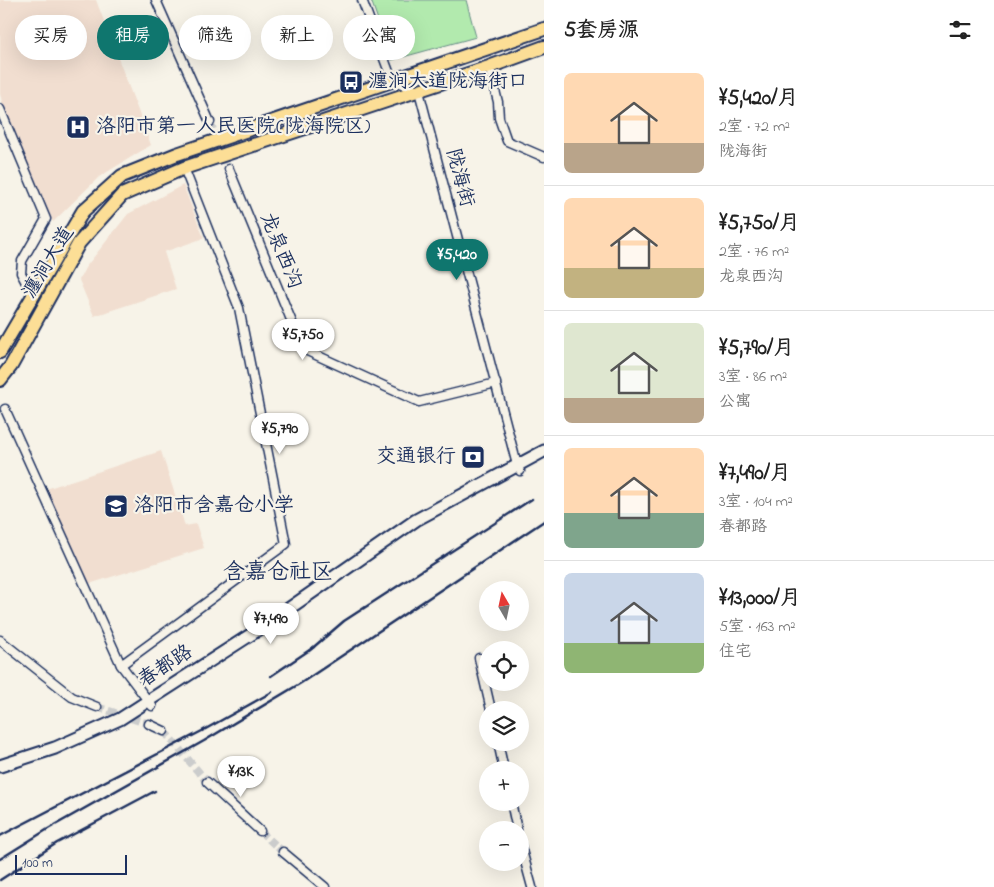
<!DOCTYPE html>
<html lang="zh">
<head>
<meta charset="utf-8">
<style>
  :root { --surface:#fff; --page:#f2f2f2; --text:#222; --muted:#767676; --line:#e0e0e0; --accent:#0f766e }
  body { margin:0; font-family:"Indie Flower","LXGW WenKai TC",sans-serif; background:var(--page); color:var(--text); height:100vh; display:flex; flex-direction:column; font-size:19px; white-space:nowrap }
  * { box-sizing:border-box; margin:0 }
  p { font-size:16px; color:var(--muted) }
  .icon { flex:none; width:28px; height:28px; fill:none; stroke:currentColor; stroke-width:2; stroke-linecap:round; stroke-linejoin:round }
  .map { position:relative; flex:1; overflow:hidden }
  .sheet { display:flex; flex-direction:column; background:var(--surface); width:450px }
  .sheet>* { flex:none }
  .hud { position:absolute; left:15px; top:15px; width:454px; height:45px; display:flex; gap:10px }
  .needle { width:32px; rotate:351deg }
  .controls { position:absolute; left:479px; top:581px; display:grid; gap:10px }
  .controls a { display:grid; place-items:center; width:50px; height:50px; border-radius:50%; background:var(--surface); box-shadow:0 5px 20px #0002; font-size:25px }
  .scale { position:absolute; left:15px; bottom:12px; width:112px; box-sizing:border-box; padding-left:5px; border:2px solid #1b2f5e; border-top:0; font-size:14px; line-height:18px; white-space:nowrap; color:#1b2f5e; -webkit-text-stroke:4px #f7f3e8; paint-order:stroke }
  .price { position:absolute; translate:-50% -42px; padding:0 11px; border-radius:18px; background:#fff; color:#222; font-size:16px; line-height:32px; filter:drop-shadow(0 1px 2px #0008) }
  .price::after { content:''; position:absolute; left:50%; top:30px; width:15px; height:11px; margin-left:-8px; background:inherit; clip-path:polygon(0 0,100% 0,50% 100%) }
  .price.on { background:var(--accent); color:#fff }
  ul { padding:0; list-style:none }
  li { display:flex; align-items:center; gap:15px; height:125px; padding:0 20px }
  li+li { border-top:1px solid var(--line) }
  li span { display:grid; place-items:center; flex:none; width:140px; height:100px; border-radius:8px; color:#555 }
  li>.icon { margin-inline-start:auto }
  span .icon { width:60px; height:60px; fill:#fffc; stroke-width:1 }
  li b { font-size:21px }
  h2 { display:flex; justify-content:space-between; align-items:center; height:60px; padding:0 20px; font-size:21px }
  .pill { padding:0 18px; border-radius:22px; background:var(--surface); box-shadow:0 5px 20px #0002; font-size:18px; line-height:45px }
  .pill.on { background:var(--accent); color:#fff }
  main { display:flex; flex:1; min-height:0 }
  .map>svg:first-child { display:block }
</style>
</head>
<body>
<main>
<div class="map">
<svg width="544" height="887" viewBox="0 0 544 887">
  <rect width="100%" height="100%" fill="#f7f3e8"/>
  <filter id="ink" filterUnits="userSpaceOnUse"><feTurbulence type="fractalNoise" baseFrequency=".02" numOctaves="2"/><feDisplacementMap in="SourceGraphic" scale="10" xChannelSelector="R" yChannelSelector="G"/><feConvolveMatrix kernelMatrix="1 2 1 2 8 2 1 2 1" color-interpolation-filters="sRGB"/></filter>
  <g filter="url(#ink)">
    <!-- built -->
    <g fill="#f1ded0">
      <path d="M0 0H96L151 145 99 177 53 222 4 109 0 94Z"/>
      <path d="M183 185 204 238 164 252 176 289 94 316 79 280 85 268 128 214Z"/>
      <path d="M161 451 185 526 196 524 204 548 89 584 46 489Z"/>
    </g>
    <!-- green -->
    <path fill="#b2eaae" stroke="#668c86" d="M371 0H466L476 37 392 60Z"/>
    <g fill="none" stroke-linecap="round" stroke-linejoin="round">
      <!-- street-tunnel -->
      <g stroke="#cbcccc" stroke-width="8" stroke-dasharray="8 4" stroke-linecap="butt">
        <path d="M210 122 229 169"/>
        <path d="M97 707 149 724"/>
        <path d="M164 731 207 782"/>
        <path d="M260 831 283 852"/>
      </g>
      <!-- street casing -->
      <g stroke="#1b2f5e" stroke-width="11">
        <g id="street">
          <path d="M156 0 210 122"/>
          <path d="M362 0 392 80 419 91 517 465 520 471"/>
          <path d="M489 67 498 102 499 118 507 141 544 157"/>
          <path d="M0 109 46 219 22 261 21 273 33 296"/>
          <path d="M229 169 303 349 419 402 496 383"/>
          <path d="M5 409 121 665 152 706"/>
          <path d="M0 640 72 697 97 707"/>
          <path d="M479 658 491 710"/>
          <path d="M121 665 286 544 239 308 184 168"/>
          <path d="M149 724 164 731"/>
          <path d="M498 742 504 770"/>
          <path d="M207 782 260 831"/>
          <path d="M511 802 517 830"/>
          <path d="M520 843 532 887"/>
          <path d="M283 852 325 887"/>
        </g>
      </g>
      <!-- secondary casing -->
      <g stroke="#1b2f5e" stroke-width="15">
        <path id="secondary" d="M0 766 55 748 120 719 261 628 416 520 544 451"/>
      </g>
      <!-- primary casing -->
      <g stroke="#1b2f5e" stroke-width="16">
        <g id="primary">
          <path d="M0 352 83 211 122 176 177 154 544 29"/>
          <path d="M0 380 11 366 79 243 122 195 184 168 489 67 544 47"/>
        </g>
      </g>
      <!-- street -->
      <use href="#street" stroke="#f7f3e8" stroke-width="8"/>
      <!-- secondary -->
      <use href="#secondary" stroke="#f7f3e8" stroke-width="11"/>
      <!-- primary -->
      <use href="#primary" stroke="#fcde96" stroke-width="12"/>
      <!-- rail -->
      <g stroke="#1b2f5e" stroke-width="2.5">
        <path d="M309 651 344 621 532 499"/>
        <path d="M271 676 314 647"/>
        <path d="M0 836 202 731 272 692"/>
        <path d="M0 859 48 829 204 741 301 683 544 521"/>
        <path d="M0 880 57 843 155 791"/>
      </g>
    </g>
  </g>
  <!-- icons -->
  <defs>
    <g id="bus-square" transform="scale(1.25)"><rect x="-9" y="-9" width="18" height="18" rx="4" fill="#1b2f5e" stroke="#f7f3e8"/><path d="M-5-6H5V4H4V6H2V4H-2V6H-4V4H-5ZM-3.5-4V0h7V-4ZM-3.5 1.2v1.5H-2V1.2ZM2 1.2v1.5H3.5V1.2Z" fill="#fff"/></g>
    <g id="hospital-square" transform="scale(1.25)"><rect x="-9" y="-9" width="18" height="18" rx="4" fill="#1b2f5e" stroke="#f7f3e8"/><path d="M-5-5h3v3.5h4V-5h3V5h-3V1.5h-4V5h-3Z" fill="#fff"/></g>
    <g id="bank-square" transform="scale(1.25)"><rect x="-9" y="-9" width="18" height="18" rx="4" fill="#1b2f5e" stroke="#f7f3e8"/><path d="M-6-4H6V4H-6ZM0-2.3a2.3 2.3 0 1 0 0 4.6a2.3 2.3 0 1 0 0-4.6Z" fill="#fff"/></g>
    <g id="school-square" transform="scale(1.25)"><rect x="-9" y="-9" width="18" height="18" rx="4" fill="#1b2f5e" stroke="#f7f3e8"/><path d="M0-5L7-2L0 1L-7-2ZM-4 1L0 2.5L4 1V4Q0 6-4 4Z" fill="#fff"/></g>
  </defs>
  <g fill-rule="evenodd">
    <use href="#bus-square" x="351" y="82"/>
    <use href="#hospital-square" x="78" y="127"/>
    <use href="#bank-square" x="473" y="457"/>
    <use href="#school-square" x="116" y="506"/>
  </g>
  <g text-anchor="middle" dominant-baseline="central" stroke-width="4.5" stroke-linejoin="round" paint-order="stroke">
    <!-- poi labels -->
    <g font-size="20" fill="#1b2f5e" stroke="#f7f3e8" text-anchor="start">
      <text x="368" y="82">瀍涧大道陇海街口</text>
      <text x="96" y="127">洛阳市第一人民医院(陇海院区)</text>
      <text x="456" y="457" text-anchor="end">交通银行</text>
      <text x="134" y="506">洛阳市含嘉仓小学</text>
    </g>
    <!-- street labels -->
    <g font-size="20" fill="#1b2f5e" stroke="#f7f3e8">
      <text transform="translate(459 178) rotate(75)">陇海街</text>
      <text transform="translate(280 251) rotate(68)">龙泉西沟</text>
      <text transform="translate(49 263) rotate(-59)">瀍涧大道</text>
      <text transform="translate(166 667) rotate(-33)">春都路</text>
    </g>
    <!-- quarter labels -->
    <g font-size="22" fill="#1b2f5e" stroke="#f7f3e8">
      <text x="278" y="573">含嘉仓社区</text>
    </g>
  </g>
</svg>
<div class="controls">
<a><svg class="needle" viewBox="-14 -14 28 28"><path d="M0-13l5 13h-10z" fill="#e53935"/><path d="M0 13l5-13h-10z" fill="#767676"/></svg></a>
<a><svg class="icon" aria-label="locate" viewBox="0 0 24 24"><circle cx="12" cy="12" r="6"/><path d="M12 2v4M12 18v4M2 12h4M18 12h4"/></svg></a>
<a><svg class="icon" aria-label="layers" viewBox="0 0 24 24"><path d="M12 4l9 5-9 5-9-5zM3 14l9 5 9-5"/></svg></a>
<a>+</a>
<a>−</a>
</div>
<div class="scale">100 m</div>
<b class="price on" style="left:457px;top:281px">¥5,420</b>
<b class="price" style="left:303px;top:361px">¥5,750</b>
<b class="price" style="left:280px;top:455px">¥5,790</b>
<b class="price" style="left:271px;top:645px">¥7,490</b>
<b class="price" style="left:241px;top:798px">¥13K</b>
<div class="hud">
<a class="pill">买房</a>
<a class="pill on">租房</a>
<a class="pill">筛选</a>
<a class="pill">新上</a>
<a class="pill">公寓</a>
</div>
</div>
<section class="sheet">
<h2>5套房源<svg class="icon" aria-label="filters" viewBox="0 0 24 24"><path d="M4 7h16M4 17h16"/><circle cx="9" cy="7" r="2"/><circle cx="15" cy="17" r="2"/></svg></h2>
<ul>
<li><span style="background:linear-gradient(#ffd9b3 70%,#b9a48a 0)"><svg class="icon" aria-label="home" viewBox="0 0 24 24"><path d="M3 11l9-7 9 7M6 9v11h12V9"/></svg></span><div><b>¥5,420/月</b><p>2室 · 72 m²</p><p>陇海街</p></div></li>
<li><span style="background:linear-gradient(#ffd9b3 70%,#c2b280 0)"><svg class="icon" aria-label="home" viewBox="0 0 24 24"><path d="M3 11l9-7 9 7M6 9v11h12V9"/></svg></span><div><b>¥5,750/月</b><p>2室 · 76 m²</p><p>龙泉西沟</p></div></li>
<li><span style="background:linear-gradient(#dfe7d0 75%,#b9a48a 0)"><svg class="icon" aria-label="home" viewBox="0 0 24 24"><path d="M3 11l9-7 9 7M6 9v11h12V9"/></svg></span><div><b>¥5,790/月</b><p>3室 · 86 m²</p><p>公寓</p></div></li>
<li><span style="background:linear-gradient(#ffd9b3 65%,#7fa58c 0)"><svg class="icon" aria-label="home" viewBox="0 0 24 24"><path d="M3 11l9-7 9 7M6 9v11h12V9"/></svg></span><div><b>¥7,490/月</b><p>3室 · 104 m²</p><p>春都路</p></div></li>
<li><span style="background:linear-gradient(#c9d6e8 70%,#8fb573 0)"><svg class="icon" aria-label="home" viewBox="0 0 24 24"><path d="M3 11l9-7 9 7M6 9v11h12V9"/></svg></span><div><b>¥13,000/月</b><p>5室 · 163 m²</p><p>住宅</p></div></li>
</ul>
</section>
</main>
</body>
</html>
